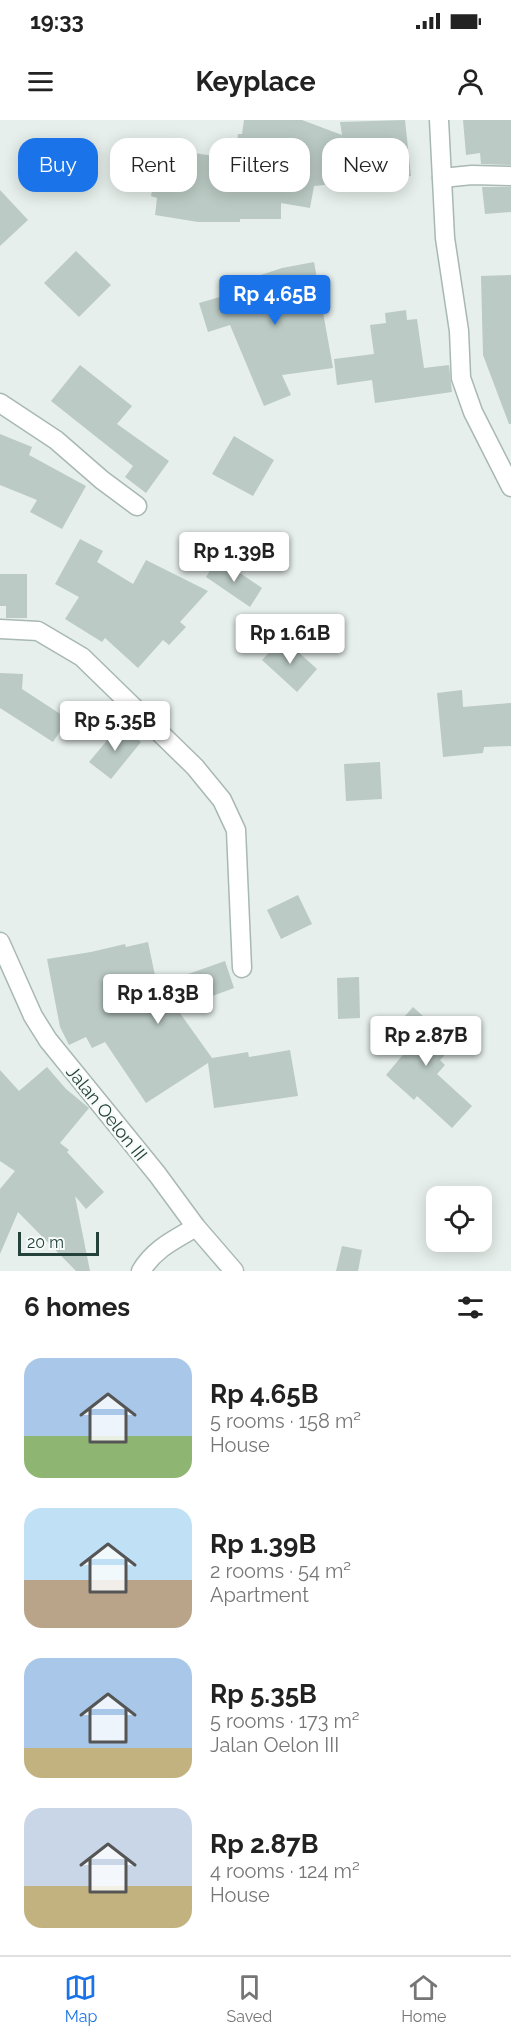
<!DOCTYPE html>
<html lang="en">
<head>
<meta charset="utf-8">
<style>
  :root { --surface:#fff; --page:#f2f2f2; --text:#222; --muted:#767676; --line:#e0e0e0; --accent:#1a73e8 }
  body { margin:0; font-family:Raleway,sans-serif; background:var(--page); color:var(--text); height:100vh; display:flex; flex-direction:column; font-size:22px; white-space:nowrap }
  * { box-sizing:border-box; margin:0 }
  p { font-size:20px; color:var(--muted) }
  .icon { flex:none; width:33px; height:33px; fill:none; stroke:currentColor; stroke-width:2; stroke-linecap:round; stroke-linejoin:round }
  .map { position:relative; height:1151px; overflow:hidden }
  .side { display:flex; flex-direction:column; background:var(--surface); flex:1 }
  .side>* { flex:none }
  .top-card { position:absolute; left:18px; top:18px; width:476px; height:54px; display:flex; gap:12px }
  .tools { position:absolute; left:426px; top:1066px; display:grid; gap:12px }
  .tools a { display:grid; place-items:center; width:66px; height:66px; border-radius:12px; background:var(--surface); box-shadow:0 3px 15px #0003; font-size:30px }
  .scale { position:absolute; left:18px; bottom:15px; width:81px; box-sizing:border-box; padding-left:6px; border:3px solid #24423a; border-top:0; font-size:16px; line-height:21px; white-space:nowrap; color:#24423a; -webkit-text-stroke:4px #f7fbf9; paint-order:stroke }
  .price { position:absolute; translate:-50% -51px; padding:0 14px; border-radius:6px; background:#fff; color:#222; font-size:20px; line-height:39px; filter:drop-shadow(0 2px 3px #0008) }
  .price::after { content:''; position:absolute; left:50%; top:36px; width:18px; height:14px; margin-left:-9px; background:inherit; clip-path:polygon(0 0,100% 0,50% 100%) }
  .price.active { background:var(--accent); color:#fff }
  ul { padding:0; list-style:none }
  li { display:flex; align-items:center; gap:18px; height:150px; padding:0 24px }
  li span { display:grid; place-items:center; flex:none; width:168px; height:120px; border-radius:18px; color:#555 }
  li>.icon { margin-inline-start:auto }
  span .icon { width:72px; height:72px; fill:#fffc; stroke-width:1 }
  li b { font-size:26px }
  h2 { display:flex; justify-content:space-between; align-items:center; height:72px; padding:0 24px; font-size:26px }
  .chip { padding:0 21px; border-radius:18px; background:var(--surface); box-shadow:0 3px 15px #0003; font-size:21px; line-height:54px }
  .chip.active { background:var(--accent); color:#fff }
  .status { display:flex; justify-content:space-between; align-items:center; height:42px; padding:0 30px; background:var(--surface); direction:ltr }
  .status svg { height:16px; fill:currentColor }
  header { display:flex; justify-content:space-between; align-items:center; height:78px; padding:0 24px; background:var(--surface); font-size:27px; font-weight:700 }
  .dock { display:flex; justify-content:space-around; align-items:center; height:84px; border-top:2px solid var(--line); background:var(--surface); font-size:16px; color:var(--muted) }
  .dock a { display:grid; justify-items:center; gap:3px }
  .dock .active { color:var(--accent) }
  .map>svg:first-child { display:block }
</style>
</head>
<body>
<div class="status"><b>19:33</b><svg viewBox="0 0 49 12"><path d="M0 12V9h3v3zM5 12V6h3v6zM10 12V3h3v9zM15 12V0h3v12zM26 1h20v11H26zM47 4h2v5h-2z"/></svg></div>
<header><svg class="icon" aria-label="menu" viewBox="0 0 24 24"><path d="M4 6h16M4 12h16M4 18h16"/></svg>Keyplace<svg class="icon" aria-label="person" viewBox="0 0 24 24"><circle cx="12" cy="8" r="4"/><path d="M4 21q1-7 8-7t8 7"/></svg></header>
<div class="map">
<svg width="511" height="1151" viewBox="0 0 511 1151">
  <rect width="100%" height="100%" fill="#e6efeb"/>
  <!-- building -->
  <g fill="#bbcac4">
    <path d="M244 0H302L342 15 340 2 405 0 411 56 314 66 310 88 281 83V99H240V102H198L155 95 157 78 151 76 152 71 127 67 131 41 156 44 157 42 163 44 165 29 222 37 223 21 237 22 238 14H242Z"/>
    <path d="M463 0H511V45L481 44 480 33 466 35Z"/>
    <path d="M482 67H511V92L485 94Z"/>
    <path d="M0 70 28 100 0 126Z"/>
    <path d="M76 131 111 165 79 197 44 163Z"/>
    <path d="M314 142 333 248 282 255 291 275 264 286 230 205 208 212 199 183 227 175 225 167 282 148Z"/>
    <path d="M511 155V304H509L483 235 481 156Z"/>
    <path d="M406 190 407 200 417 199 424 248 449 245 452 272 375 283 372 260 337 265 334 239 374 234 370 205 386 203 385 193Z"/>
    <path d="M80 245 132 286 117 304 169 341 146 373 125 357 133 346 51 281Z"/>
    <path d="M0 314 32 327 29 335 86 366 62 409 30 392 37 380 0 365Z"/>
    <path d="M234 316 274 340 253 376 212 354Z"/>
    <path d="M80 419 103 431 97 442 133 464 146 440 208 471 180 502 186 507 169 525 163 520 138 548 105 518 102 522 65 499 79 477 55 464Z"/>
    <path d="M218 438 262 468 250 487 206 457Z"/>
    <path d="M0 454H27V498H6V486H0Z"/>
    <path d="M283 518 317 549 297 572 262 540Z"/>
    <path d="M0 553 23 554 22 569 68 599 53 622 0 588Z"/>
    <path d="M462 570 463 587 511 583V626L484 627 483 633 443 637 437 573Z"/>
    <path d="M120 605 141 622 111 659 89 642Z"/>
    <path d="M380 642 382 679 346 681 344 644Z"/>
    <path d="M298 775 312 804 281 819 267 790Z"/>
    <path d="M148 822 157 865 225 841 234 868 177 889 212 938 248 932 249 937 290 930 298 976 214 988 208 943 146 983 105 922 92 928 86 917 69 925 60 907 47 839 91 832 125 824 126 827Z"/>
    <path d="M359 857 360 898 338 899 337 858Z"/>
    <path d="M413 887 434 906 436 904 457 922 440 940 445 945 437 954 472 986 452 1008 417 976 414 980 386 955 407 930 389 914Z"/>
    <path d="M47 947 66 969 89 988 60 1023 69 1030 67 1032 104 1072 86 1089 75 1076 90 1151H76L18 1092 0 1134V1069L15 1051 0 1041V950L19 971Z"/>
    <path d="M342 1126 362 1130 358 1151H336Z"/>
  </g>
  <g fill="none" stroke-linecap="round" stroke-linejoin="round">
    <!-- minor casing -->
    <g stroke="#a8b8b2" stroke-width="21">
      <g id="minor">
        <path d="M439 0 445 118 459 211 461 258 473 292 511 367"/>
        <path d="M442 58 472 55 511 56"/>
        <path d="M0 283 56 320 102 360 137 386"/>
        <path d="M0 509 38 511 82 537 195 647 222 680 236 710 242 848"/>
        <path d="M141 1151C154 1129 174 1120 196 1107"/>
      </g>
    </g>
    <!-- tertiary casing -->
    <g stroke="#a8b8b2" stroke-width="21">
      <path id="tertiary" d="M0 822 33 896 48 920 157 1054 196 1107 234 1151"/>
    </g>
    <!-- minor -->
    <use href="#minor" stroke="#fff" stroke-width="18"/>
    <!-- tertiary -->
    <use href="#tertiary" stroke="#fff" stroke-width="18"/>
  </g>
  <g text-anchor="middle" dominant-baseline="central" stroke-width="5" stroke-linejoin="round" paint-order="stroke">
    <!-- street labels -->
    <g font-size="18" fill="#24423a" stroke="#f7fbf9">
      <text transform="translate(107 993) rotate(51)">Jalan Oelon III</text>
    </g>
  </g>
</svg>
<div class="tools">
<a><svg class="icon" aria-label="locate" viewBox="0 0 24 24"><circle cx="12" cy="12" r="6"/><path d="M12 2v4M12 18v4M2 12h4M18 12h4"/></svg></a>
</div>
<div class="scale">20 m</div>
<b class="price active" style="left:275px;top:206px">Rp 4.65B</b>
<b class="price" style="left:234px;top:463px">Rp 1.39B</b>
<b class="price" style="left:290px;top:545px">Rp 1.61B</b>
<b class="price" style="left:115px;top:632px">Rp 5.35B</b>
<b class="price" style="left:158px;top:905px">Rp 1.83B</b>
<b class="price" style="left:426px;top:947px">Rp 2.87B</b>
<div class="top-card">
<a class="chip active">Buy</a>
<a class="chip">Rent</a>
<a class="chip">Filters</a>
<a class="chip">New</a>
</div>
</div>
<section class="side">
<h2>6 homes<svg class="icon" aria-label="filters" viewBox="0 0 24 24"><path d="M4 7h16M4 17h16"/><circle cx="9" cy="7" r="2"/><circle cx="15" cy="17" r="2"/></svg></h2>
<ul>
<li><span style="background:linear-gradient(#a9c7e8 65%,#8fb573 0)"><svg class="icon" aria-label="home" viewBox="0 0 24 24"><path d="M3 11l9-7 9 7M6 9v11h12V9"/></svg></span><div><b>Rp 4.65B</b><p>5 rooms · 158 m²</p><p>House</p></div></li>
<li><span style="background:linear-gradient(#bfe0f5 60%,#b9a48a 0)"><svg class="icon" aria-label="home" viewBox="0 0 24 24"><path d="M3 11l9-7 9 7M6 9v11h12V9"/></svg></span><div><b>Rp 1.39B</b><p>2 rooms · 54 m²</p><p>Apartment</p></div></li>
<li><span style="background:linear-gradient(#a9c7e8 75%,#c2b280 0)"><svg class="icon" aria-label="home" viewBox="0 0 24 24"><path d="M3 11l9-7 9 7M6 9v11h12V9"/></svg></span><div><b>Rp 5.35B</b><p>5 rooms · 173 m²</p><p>Jalan Oelon III</p></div></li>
<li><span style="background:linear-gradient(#c9d6e8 65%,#c2b280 0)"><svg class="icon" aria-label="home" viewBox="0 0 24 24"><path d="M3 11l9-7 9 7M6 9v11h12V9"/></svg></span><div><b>Rp 2.87B</b><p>4 rooms · 124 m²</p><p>House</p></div></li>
</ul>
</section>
<nav class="dock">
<a class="active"><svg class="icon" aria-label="map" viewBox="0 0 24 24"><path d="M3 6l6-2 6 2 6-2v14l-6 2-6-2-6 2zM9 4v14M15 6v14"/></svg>Map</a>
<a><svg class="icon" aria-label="saved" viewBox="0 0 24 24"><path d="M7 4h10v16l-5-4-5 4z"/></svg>Saved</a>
<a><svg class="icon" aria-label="home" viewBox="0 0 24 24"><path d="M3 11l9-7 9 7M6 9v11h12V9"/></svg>Home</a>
</nav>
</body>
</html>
